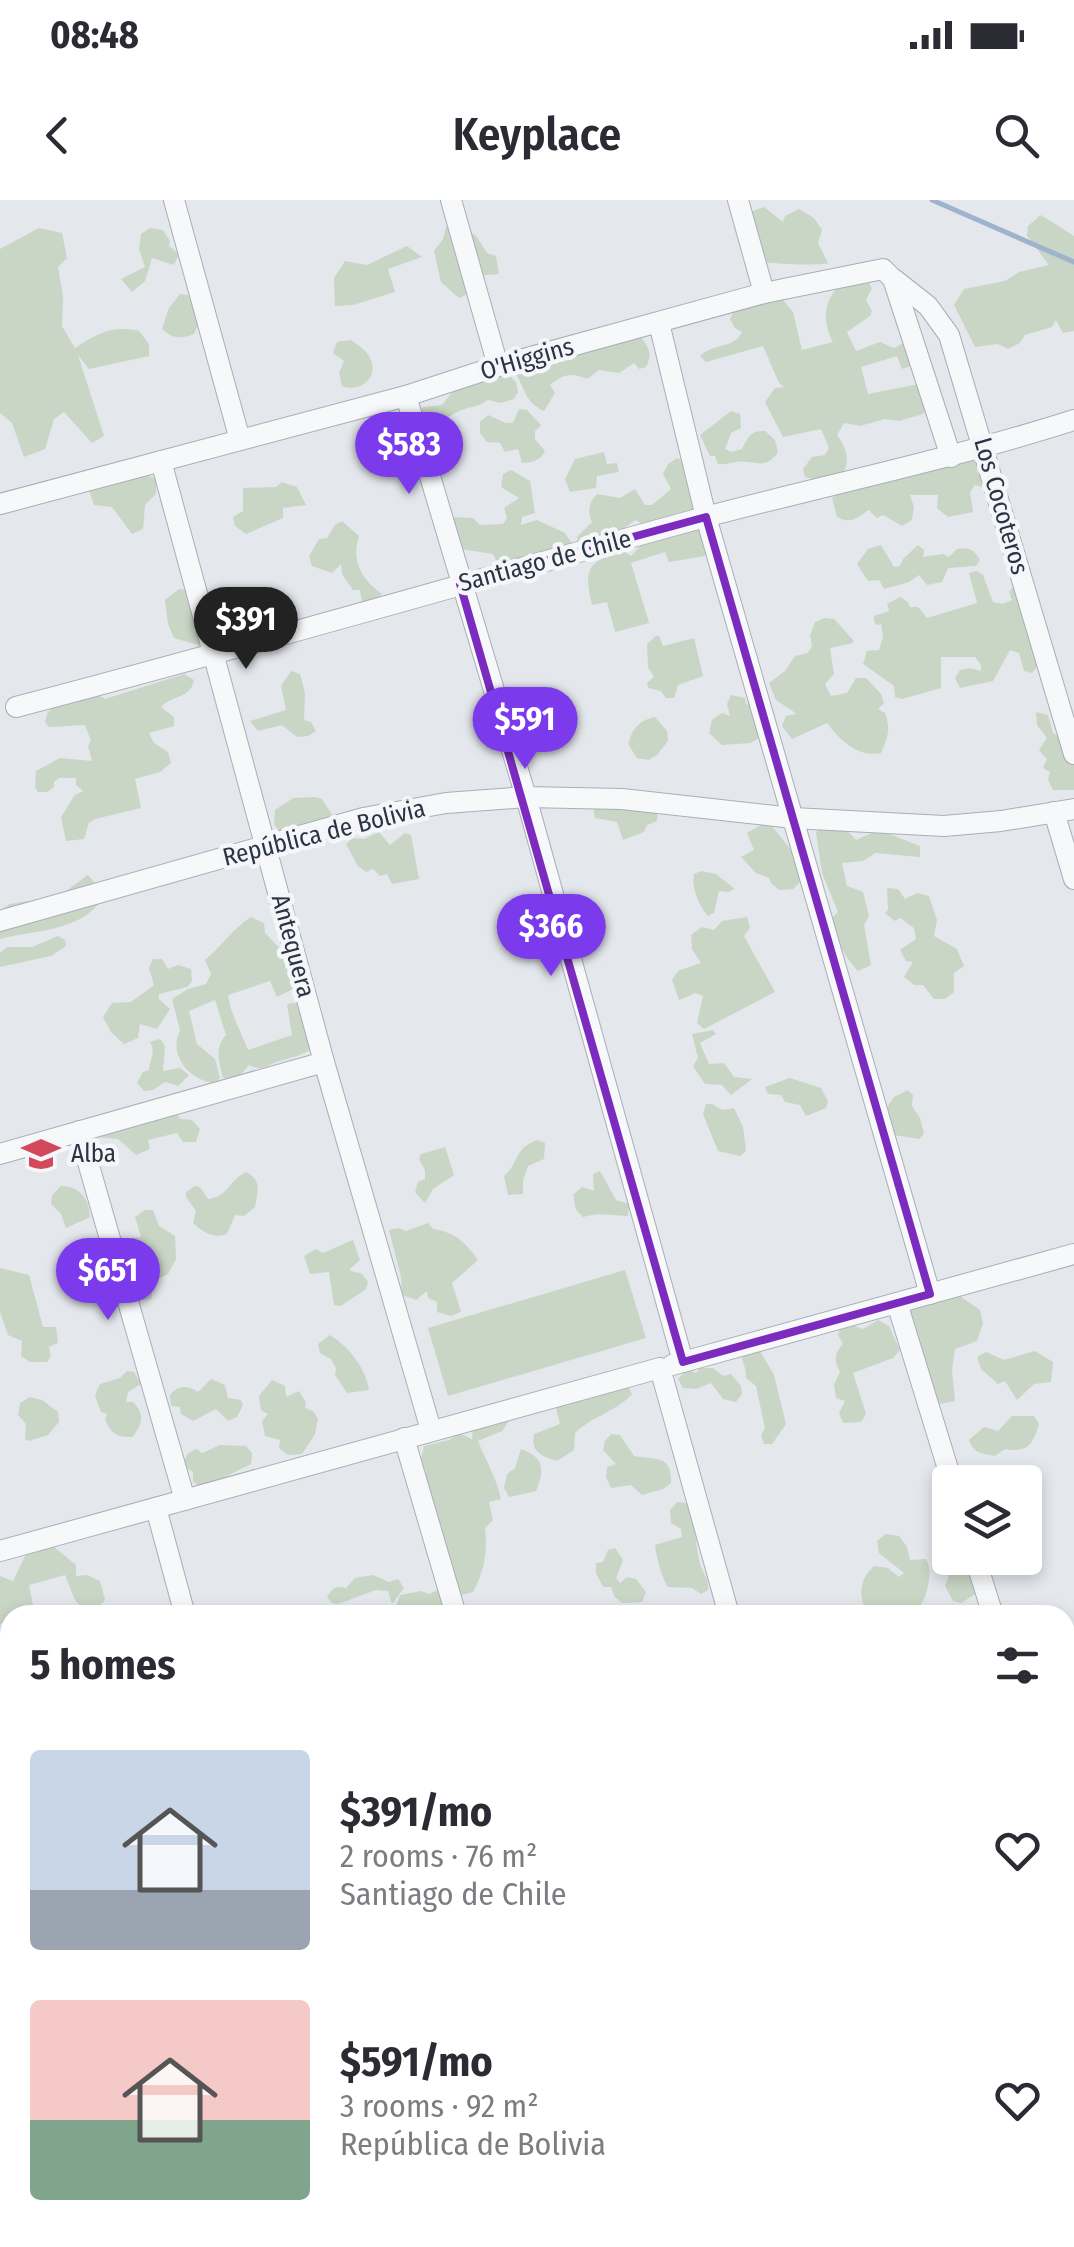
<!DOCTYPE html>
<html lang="en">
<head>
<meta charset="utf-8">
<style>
  :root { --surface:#fff; --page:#f7f7f7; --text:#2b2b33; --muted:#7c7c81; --accent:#7c3aed }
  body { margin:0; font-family:"Fira Sans Condensed",sans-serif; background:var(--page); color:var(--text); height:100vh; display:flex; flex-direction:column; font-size:38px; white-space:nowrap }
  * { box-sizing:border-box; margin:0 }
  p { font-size:32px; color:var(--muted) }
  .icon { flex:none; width:55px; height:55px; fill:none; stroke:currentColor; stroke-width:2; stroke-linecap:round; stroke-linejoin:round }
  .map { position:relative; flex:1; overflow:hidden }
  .details { position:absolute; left:0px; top:1405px; width:1075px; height:642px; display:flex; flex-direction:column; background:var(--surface); border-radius:30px 30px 0 0; box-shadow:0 5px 15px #0003 }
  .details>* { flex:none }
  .tools { position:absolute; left:932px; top:1265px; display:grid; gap:20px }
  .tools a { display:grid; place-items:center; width:110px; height:110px; border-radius:10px; background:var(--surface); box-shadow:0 5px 15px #0003; font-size:50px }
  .price { position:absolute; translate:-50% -85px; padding:0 22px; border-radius:35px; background:var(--accent); color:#fff; font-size:32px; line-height:65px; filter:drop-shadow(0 2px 5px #0008) }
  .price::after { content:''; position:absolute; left:50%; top:60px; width:30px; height:22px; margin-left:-15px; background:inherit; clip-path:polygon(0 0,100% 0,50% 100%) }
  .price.active { background:#222; color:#fff }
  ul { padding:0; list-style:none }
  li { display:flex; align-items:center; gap:30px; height:250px; padding:0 30px }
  li span { display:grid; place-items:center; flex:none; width:280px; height:200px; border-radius:10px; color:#555 }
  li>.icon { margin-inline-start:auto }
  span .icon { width:120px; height:120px; fill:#fffc; stroke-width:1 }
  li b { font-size:42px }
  h2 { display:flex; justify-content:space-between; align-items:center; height:120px; padding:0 30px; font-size:42px }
  .status { display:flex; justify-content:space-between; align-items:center; height:70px; padding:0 50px; background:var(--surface); direction:ltr }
  .status svg { height:28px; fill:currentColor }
  header { display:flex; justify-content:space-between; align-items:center; height:130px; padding:0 30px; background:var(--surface); font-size:45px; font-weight:600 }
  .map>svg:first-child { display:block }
</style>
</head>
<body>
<div class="status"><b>08:48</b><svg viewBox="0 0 49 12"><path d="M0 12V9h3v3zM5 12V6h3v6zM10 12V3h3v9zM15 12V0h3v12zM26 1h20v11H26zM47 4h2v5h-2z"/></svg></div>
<header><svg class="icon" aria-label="back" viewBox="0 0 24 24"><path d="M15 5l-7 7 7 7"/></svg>Keyplace<svg class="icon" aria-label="search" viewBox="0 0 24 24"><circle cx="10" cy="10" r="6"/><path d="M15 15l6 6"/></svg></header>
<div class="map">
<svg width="1074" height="2047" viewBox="0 0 1074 2047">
  <rect width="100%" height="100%" fill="#e4e7ec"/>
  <!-- green -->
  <g fill="#c9d6c5">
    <path d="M764 7 783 22 785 16 799 9 814 18 822 30 818 43 828 63C821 66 773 64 765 62L751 18 753 11Z"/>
    <path d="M1041 15 1074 36V131L1063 133 1056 120 1052 127 1025 135 1020 143 1008 149 998 144 975 147 954 105 964 89 1005 81 1019 72 1049 65 1027 36 1028 26Z"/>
    <path d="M462 25 477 37 487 53 496 56 499 74 485 75 472 92 459 98 441 82 434 51 443 39 446 27Z"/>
    <path d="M39 28 62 33 67 58 58 67 63 96 62 126 75 148C98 133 112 125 139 131L149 144V156L89 169 78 155 104 236 92 243 64 212 54 219 45 249 24 257 12 223 0 213V49Z"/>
    <path d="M150 28 163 30 170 41 169 46 179 54 174 65 152 58 145 81 132 92 121 79 145 67 139 49 141 34Z"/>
    <path d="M407 46 422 57 388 69 395 92 353 105 335 106 334 78 345 61 367 65Z"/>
    <path d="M866 78 872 88 866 100 872 111 870 116 847 132 856 151 880 142 894 148 911 139 924 141 928 152 926 161 902 169 897 156 861 167 868 194 924 183 933 201 923 214 899 221 885 219 860 226 844 223 837 235C846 247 850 258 844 272L821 281 805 277 803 269 812 257 825 255 829 248 821 229 783 237 765 202 775 188 784 187 779 183 763 146 706 162 700 156C713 143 734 149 742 132L735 128 730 119 734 111C754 109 764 95 779 95L793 112 802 150 833 142C822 123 823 98 842 84 847 80 859 79 866 78Z"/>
    <path d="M180 94 188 95 199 123 194 134C180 139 173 139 162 129L169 108Z"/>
    <path d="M635 130C645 143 655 151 646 167L639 169 634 163 619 173 599 170 587 179C571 172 563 174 550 185L555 193 544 211C524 202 525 187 514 171Z"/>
    <path d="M351 140C358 145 367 151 370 158 380 178 359 193 342 186L339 173 344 161 333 153 337 142Z"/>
    <path d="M502 169 516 182 518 192 514 199 501 203 488 200C478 207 472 206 462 210 448 215 443 223 428 225L420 212 423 207 442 205 453 191Z"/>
    <path d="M519 209 527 210 541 225 535 231V239L545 251C541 260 532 263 522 263L518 249 505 252 500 243 487 242 480 233V222L488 215 506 223H513Z"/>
    <path d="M731 211 740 214 741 228 731 233 725 249 731 252 742 249C749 237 749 231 765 231L775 240 778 252C765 272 754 259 736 262 730 263 724 265 718 264L715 256H710L700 235Z"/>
    <path d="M604 252 607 264 617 263 619 272 597 276 596 288 570 292 565 279 575 259Z"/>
    <path d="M677 258 688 263 699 300 694 310 677 313 675 318 648 327 635 320 607 342 579 345 577 337 592 322C587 313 589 301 597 294L620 298 635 289 645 305H652L671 289 663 274 668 264Z"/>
    <path d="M982 258 985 288 975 285 970 292 973 312 948 317 937 308 938 295H910L914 307 912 320 902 326 883 315 877 318 869 310C858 317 851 325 837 317L832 298 842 291 941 262Z"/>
    <path d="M511 270 530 281 535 313 522 317 521 325 537 320 565 333 573 345 498 364 493 354 461 349 447 321 455 317 473 318 480 325 503 324 507 318 504 308 519 298 501 287 503 274Z"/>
    <path d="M143 273 156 279V294L145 305 143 329 132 334 112 307 94 305 89 290Z"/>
    <path d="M282 282 297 287 306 305 283 308V318L246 334 235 326 233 317 243 311V288L276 287Z"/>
    <path d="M342 321 359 336C351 360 361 379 382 394L369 406 362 401 360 390H353L342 374 341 364 332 373 312 366 309 356 319 339 327 338 335 325Z"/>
    <path d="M700 328 706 347 705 356 669 362 665 352 631 363 649 423 615 432 607 402 592 405C584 369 586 362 623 351L631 356 646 340 674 337 678 332Z"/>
    <path d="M881 345 894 367 900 366 903 359 918 345 924 350 923 357 943 354 949 357 957 349C969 347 974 349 980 360L976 366 948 368 942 382 927 385 919 375 909 382 884 389 879 380 868 381 857 364 868 349Z"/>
    <path d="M977 371 983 375 993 402 1003 404 1012 400 1009 392 1013 387 1018 388 1037 467 1032 473 1024 471 1019 453 1010 450 993 481 960 488 955 478 960 470 970 468 981 471V465L975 457H941V488L902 499 895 497 894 486 863 464 867 451 879 450 883 437 881 424 877 425 874 422V416L889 411 887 404 900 397 908 402 910 407H918L927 418 977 403 969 373Z"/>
    <path d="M179 389 189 390 201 446 174 438 168 424 165 400Z"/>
    <path d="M824 418 834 419 853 440V443L830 448 834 474 825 484 831 496 847 493 856 478H866L881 494 884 503 878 509 885 513C891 530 888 537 881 553 858 558 840 540 827 523L792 539 782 526 786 516 797 514 776 500 769 483 785 471 795 456 808 453 812 446 810 436 815 422Z"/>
    <path d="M656 436H659L663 446 694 438 703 476 678 485 674 498H666L661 491 648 488 647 483 654 477 648 467 647 444Z"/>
    <path d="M291 471 300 474 305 493 304 520 311 522 316 531 308 536 297 537 282 525 258 531 250 521 286 510 281 486Z"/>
    <path d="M184 474 194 480C191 499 171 495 161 507L174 517V526L149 533 154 543 168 552 171 563 160 572 135 579 141 608 95 619 89 623 84 639 66 641 61 617 75 595 83 591 76 585V578H59L54 582V587L47 592H38L35 587 36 571 60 558 92 561 88 546 91 541 85 525 49 527 45 522 48 512 63 499 71 503 95 493 105 499Z"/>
    <path d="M731 495 745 498 746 505 751 502 760 538 750 543 722 545 709 533 712 520 722 513 730 516 727 504Z"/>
    <path d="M1036 512 1048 515 1053 533 1074 545V590H1053L1048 580 1050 572 1043 568 1047 559 1039 550 1047 538 1037 525Z"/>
    <path d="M655 517 667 531 668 541 657 555 648 560 637 558 628 544C633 528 638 521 655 517Z"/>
    <path d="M315 597 322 599 333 616 319 626 280 633 274 624 275 610 293 598Z"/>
    <path d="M593 605 658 609 657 621 647 625 644 632 623 640 617 622 595 618Z"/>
    <path d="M768 621 801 663 802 680 793 689 779 690 771 683 769 678 756 673 741 657 754 650 747 633Z"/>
    <path d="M828 621 842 625 856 640 879 630 920 646V657L875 653 863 661 842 663 847 686 863 692 869 716 864 725 871 765 858 771C842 754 837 740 832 718L838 712 822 673 816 632Z"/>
    <path d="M379 632 390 645 405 633 411 635 419 679 392 684 387 674 380 676 373 669 366 672 358 666 346 644 353 638 364 639Z"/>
    <path d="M701 671 716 674 735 689 728 692 719 691 714 713 708 716C699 705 691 688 694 674Z"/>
    <path d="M88 675 99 687 100 702C77 732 34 730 0 739V710L10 704 59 696Z"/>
    <path d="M887 688 898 689 905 699 917 693 929 696 937 720 934 736 957 749 964 766 954 773V792L945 799H934L923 785H914L904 777 913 762 906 761 900 750 916 739 914 728 900 718 895 721 885 713 888 710Z"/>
    <path d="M251 717 264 723 265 733 289 758 293 789 277 797 270 781 228 795C231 816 241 831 248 850L292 835 287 804 303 802 311 849C299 857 292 857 280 861 266 865 264 872 249 865L237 879 223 878C219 862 214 848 226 835L215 800 189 811 197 844 215 859 220 878 215 883C189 881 168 855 180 830L172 799 188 789 206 784 211 774 205 760C222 746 233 728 251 717Z"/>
    <path d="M747 717 750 728 744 736 775 792 704 829 697 823 703 796 696 793 679 800 672 780 678 771 701 763 692 749 691 735 702 727 714 730 722 721Z"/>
    <path d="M58 736 65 740 66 746 51 756 0 767V753L7 747H32Z"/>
    <path d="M153 759H162L168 769 178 765 191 769 192 781 187 787 159 794V799L170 809 157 829 140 824 138 838 124 844 111 832 103 817 112 803 131 802 154 785 149 768Z"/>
    <path d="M713 830 716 834 700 843 709 864 724 863 734 877 752 879 731 895 722 885 705 884 693 866 698 858 692 834Z"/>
    <path d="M160 839 165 846 163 871 180 868 189 875 178 886 165 882 153 890 144 891 137 883 143 872 149 870C150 858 156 853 150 842Z"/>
    <path d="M790 878 821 888 828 901 826 908 806 916 800 905 785 902 781 895 768 894 765 887Z"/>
    <path d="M908 890 913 895 912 906 920 918 924 934 919 939 887 934 881 916 894 897Z"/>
    <path d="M706 904H712L722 910 734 908 743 927 746 951 740 956 718 951 703 914Z"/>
    <path d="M170 907 181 919 192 920 200 929 196 942H183L177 933 148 940 150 949 136 955 118 939 95 937Z"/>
    <path d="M537 940 545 943 544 959 528 966 523 981V994L508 995 504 976C520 962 513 949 537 940Z"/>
    <path d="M445 947 454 975 433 989 425 1003 415 992 418 982 425 979V970L419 959 421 954Z"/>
    <path d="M600 971 616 1000 629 1004 628 1016 597 1014 583 1017 576 1010 573 995 582 987 594 991 593 974Z"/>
    <path d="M246 972C262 980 258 991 255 1007L244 1016 235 1015 227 1034C214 1039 204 1033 193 1023L196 1011 186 997V992L195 986 200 987 208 999C228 997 229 980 246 972Z"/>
    <path d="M61 986C81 986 89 1000 90 1017L66 1028 61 1014 51 1004 52 995Z"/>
    <path d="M145 1010H153L159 1026 175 1036 176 1059 168 1074 155 1080 151 1099 134 1101 123 1074 135 1069 124 1052 132 1038 141 1037 135 1017Z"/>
    <path d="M428 1023 433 1029C455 1032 466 1043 478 1060L452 1083 461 1112 451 1116 437 1112V1102L428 1098 427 1091 416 1100 402 1095 401 1077 389 1030 398 1028 406 1031Z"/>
    <path d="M353 1040 360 1060 349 1070 362 1074 368 1082 366 1089 341 1106 334 1105 329 1072 310 1074 304 1056 316 1049 323 1053Z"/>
    <path d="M84 1043 96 1054 106 1053 110 1072 105 1077 112 1082 115 1093 113 1099 100 1104 91 1085 70 1064 69 1054 75 1045Z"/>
    <path d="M0 1068 29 1075 43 1127H56L58 1143 49 1147 51 1156 47 1162H30L21 1156 22 1141 8 1135 0 1112Z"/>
    <path d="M625 1070 646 1138 448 1196 428 1128Z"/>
    <path d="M957 1094 980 1110 983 1123 977 1141 955 1149 952 1170 955 1201 935 1205 909 1109Z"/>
    <path d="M878 1120 889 1126 900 1150 893 1158 853 1173 866 1214 861 1222 843 1223 839 1213 845 1201 836 1198 834 1185 840 1172C834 1161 834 1153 843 1144L838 1135 843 1122 863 1129Z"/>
    <path d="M330 1135C348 1146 366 1168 369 1190L347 1193 335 1175 336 1168 331 1159 320 1153 318 1144Z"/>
    <path d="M759 1149 774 1175 786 1224 772 1244H764L761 1235 765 1228 756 1186 746 1178C747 1168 741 1162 742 1151Z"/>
    <path d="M1035 1151 1053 1162 1051 1182 1034 1184 1017 1200 1005 1181 998 1184 981 1169 977 1157 986 1152 1004 1160Z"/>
    <path d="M700 1168H713L723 1176 731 1174 741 1186 742 1194 736 1202 723 1199 711 1183 696 1189 683 1188 678 1179 687 1169 696 1173Z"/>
    <path d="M127 1171 134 1172 141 1184 128 1192 126 1202H133C145 1214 143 1225 132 1237 116 1238 112 1233 105 1220L107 1214 101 1212 95 1195 100 1184 120 1178Z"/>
    <path d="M211 1179 225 1185 228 1198 241 1200 243 1205 237 1217 228 1221 216 1209 193 1221 181 1214 180 1207 171 1206 170 1195C178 1185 187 1185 198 1192Z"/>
    <path d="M272 1180 285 1186 286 1197 299 1191 306 1202 305 1208 313 1211 318 1219 315 1234 302 1254 288 1255 279 1248 280 1240 265 1236 262 1221 268 1214 261 1210 259 1196Z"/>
    <path d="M626 1182 632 1194C616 1212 592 1216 575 1233L574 1250 557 1261C542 1256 530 1252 534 1234L560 1224 556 1208 563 1199 574 1196 591 1199 593 1190Z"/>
    <path d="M30 1197 42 1200 58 1212 59 1222 48 1235 29 1241 25 1239 26 1224 18 1215 20 1203Z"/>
    <path d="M474 1214 513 1215 502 1231 478 1241C486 1261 497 1279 501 1299L489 1302 493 1320 485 1328C488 1351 484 1372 473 1392L458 1396 439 1343 442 1325 434 1322 423 1278 426 1270 420 1264 424 1246 449 1240 459 1233 472 1239Z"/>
    <path d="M1012 1216H1034L1039 1224C1033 1245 1027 1253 1005 1249L995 1256C981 1253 974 1254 969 1240L984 1227 998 1231Z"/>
    <path d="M611 1234 620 1235 634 1256C655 1260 672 1254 671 1283L663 1289 642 1295 631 1285 611 1288 606 1277 607 1267 616 1264 603 1250 605 1241Z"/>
    <path d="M220 1245 246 1246 252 1253 251 1264 203 1288 193 1282V1272L184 1266C185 1256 187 1252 197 1249L202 1253Z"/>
    <path d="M521 1249C544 1257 545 1270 536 1291L509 1297 504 1288 507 1274 515 1268Z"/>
    <path d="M677 1302 686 1303C698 1320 694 1348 701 1367 705 1377 709 1379 708 1390L701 1394 692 1388 668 1387C662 1379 656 1355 655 1345L682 1337 681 1329 671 1323 670 1310Z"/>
    <path d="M886 1334 899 1336 907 1347 910 1360 926 1359C934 1372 927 1399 917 1410L895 1413 888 1408 879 1410 864 1406C858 1390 862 1377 874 1366L888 1368 899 1377 904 1373 879 1353 877 1341Z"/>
    <path d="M48 1342 76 1365V1376L87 1375 100 1381 105 1400 98 1408 84 1410 75 1400 65 1375 29 1385 35 1415H10V1422L0 1424V1376L13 1381 27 1352Z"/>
    <path d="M615 1348 623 1360 616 1378 620 1383 627 1377 636 1379 646 1392 642 1402 622 1403 614 1396 611 1387H603L596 1373V1363L603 1362 608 1350Z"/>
    <path d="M950 1348V1358H970L980 1391 961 1403 953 1401 945 1386 952 1367 942 1363V1353Z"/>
    <path d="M373 1375 389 1382 398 1379 404 1388 392 1404 388 1391 376 1390 338 1404 332 1403 327 1397C332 1388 336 1385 346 1388L355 1378Z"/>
    <path d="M437 1390 441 1391 448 1410 441 1415H393L400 1395 421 1391 429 1394Z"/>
  </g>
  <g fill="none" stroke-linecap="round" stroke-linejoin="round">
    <!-- stream -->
    <path stroke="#9fb4cc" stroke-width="5" d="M932 0 1074 62"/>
    <!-- service casing -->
    <g stroke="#a9aeb7" stroke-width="12">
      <path id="service" d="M0 1483 10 1480"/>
    </g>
    <!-- minor casing -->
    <g stroke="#a9aeb7" stroke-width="22">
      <g id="minor">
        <path d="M174 0 240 240"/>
        <path d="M451 0 498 166"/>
        <path d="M738 0 764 93"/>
        <path d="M895 80 928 106 949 135 1074 554"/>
        <path d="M659 123 706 317 930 1094"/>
        <path d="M406 196 526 597 683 1162"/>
        <path d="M161 261 324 862 431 1230"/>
        <path d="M0 304 406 196 498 166 764 93 883 69 893 79 951 257"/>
        <path d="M16 507C243 448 468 382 694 320 821 286 949 260 1074 220"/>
        <path d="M1054 612 1074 679"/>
        <path d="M0 721 363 618 446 603 526 597 622 599 793 618 944 626 1001 621 1074 609"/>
        <path d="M79 931 185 1300"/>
        <path d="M0 954 324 862"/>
        <path d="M897 1103 952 1282"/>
        <path d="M672 1165 1074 1054"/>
        <path d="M404 1238 456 1415"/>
        <path d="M156 1308 185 1415"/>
        <path d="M0 1351 660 1168 729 1415"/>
        <path d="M975 1358 993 1415"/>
        <path d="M1065 1672 1074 1707"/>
        <path d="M0 1695 10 1734"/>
        <path d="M1065 1915 1074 1912"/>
        <path d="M89 2038 92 2047"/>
        <path d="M601 2047 635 2038"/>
      </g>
    </g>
    <!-- tertiary casing -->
    <g stroke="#a9aeb7" stroke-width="28">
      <g id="tertiary">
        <path d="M1065 1665 1074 1662"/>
        <path d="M1065 1717 1074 1715"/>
        <path d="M0 1969 10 1966"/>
        <path d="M0 2015 10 2011"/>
      </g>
    </g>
    <!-- service -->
    <use href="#service" stroke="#f7f8fa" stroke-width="10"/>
    <!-- minor -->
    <use href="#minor" stroke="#f7f8fa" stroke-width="20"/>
    <!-- tertiary -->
    <use href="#tertiary" stroke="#f7f8fa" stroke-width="25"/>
  </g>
  <!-- marked area -->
  <path fill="none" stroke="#7b2cbf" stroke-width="8" stroke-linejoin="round" d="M706 317 930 1094 683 1162 460 384Z"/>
  <!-- icons -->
  <defs>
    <g id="school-bare" transform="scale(3)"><path d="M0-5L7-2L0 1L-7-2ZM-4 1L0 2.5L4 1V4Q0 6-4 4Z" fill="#d1495b" stroke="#f4f6f9" stroke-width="2.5" paint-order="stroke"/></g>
  </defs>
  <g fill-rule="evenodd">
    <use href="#school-bare" x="41" y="954"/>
  </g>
  <g text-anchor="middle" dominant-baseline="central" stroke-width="9" stroke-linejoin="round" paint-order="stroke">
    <!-- street labels -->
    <g font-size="25" fill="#2b3445" stroke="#f4f6f9">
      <text transform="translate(527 159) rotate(-16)">O'Higgins</text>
      <text transform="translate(1001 306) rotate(74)">Los Cocoteros</text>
      <text transform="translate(545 361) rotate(-15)">Santiago de Chile</text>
      <text transform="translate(324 633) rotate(-14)">República de Bolivia</text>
      <text transform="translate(293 746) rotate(75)">Antequera</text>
    </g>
    <!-- poi labels -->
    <g font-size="25" fill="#2b3445" stroke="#f4f6f9" text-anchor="start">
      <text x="71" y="954">Alba</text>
    </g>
  </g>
</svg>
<div class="tools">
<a><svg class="icon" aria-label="layers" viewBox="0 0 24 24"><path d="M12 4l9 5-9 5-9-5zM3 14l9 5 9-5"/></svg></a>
</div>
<b class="price" style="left:409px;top:297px">$583</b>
<b class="price active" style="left:246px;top:472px">$391</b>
<b class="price" style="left:525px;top:572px">$591</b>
<b class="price" style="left:551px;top:779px">$366</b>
<b class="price" style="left:108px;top:1123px">$651</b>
<section class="details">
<h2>5 homes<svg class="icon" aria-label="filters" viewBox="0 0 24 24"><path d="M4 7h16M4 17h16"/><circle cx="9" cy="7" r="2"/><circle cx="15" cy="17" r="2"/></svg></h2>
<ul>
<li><span style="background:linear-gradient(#c9d6e8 70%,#9aa5b1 0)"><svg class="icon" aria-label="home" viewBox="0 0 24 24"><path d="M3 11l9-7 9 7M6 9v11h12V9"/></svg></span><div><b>$391/mo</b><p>2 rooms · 76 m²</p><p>Santiago de Chile</p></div><svg class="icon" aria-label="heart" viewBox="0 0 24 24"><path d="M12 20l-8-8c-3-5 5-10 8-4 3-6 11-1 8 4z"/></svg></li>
<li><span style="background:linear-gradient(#f6c9c9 60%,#7fa58c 0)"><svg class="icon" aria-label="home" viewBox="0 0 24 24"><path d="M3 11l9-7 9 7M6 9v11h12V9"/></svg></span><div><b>$591/mo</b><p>3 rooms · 92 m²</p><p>República de Bolivia</p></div><svg class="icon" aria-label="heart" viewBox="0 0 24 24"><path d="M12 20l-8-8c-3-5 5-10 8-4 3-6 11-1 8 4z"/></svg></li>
</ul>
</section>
</div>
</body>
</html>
